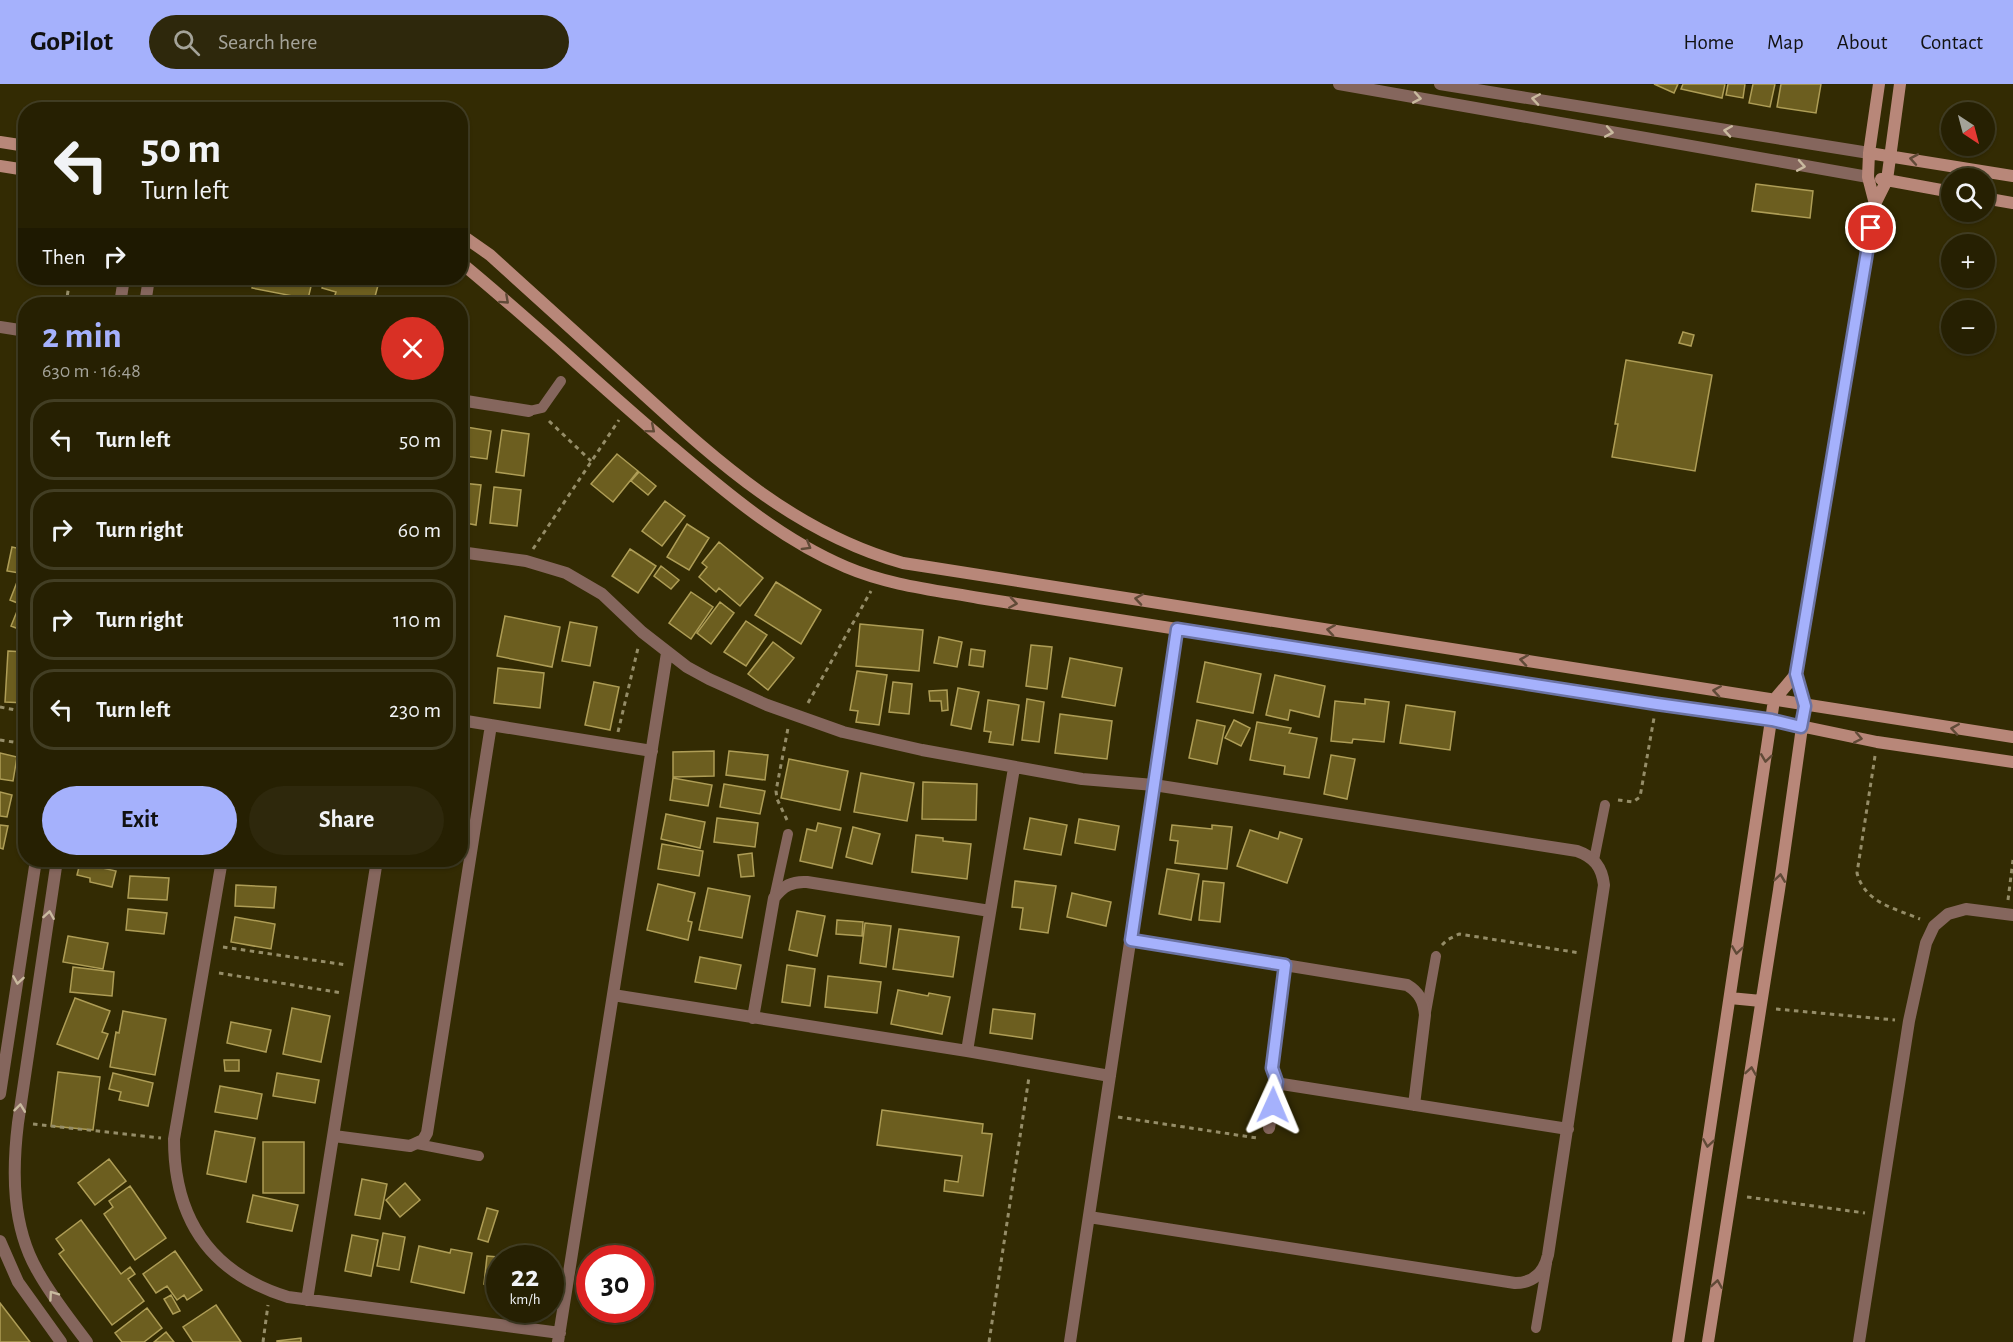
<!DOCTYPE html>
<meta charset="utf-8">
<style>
:root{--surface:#262002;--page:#2e280c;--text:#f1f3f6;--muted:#a4a399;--line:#423e24;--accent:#a5b1fc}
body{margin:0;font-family:"Alegreya Sans",sans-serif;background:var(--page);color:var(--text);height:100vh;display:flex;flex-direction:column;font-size:22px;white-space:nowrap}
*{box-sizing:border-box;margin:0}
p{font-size:20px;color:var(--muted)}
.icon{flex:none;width:33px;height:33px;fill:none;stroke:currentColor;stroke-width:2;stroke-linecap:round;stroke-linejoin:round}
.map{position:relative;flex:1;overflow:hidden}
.sheet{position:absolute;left:18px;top:213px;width:450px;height:570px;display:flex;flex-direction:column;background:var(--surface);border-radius:24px;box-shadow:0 2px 4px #0004,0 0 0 2px var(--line)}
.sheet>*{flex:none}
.banner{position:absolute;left:18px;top:18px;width:450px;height:183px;border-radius:24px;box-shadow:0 2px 4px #0004,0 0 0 2px var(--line);background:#262002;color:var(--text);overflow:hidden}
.needle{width:39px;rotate:144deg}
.tools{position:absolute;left:1941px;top:18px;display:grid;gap:12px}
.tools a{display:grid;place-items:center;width:54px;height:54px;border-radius:50%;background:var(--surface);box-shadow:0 2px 4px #0004,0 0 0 2px var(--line);font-size:30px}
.speed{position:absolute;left:486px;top:1161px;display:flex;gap:12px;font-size:30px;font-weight:700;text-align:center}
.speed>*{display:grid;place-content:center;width:78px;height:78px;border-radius:50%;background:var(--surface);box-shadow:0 2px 4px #0004,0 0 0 2px var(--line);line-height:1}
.speed small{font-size:15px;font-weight:400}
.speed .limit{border:9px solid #d22;background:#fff;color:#111}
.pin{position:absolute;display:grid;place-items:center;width:51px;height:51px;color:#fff;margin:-26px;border:3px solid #fff;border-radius:50%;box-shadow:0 2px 6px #0007}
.me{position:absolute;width:66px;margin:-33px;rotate:1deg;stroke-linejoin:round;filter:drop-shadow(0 0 4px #0008)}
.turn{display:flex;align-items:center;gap:21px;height:126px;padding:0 24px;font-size:27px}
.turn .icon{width:78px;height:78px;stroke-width:2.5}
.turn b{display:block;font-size:42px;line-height:51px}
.then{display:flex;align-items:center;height:57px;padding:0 24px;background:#0003;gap:12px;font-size:22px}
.round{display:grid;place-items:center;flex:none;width:63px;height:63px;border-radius:32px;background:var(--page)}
.head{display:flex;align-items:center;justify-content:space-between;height:102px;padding:0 24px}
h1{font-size:36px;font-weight:600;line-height:45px;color:var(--accent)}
.button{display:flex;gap:12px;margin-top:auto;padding:12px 24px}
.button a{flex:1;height:69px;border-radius:36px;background:var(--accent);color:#111;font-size:24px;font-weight:600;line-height:69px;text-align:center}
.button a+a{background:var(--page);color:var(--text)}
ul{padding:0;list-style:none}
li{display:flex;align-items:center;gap:18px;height:81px;margin:0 12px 9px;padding:0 12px;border:3px solid var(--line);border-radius:24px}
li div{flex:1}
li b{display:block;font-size:22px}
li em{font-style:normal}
header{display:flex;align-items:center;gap:36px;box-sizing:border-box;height:84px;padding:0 30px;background:var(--accent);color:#111}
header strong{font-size:28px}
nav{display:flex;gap:33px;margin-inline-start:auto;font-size:21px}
.search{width:420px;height:54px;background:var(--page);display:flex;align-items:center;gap:15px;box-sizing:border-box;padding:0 21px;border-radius:33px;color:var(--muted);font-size:22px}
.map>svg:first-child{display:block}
</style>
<header>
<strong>GoPilot</strong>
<div class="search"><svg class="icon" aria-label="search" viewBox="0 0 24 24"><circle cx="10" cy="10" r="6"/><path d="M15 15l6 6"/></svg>Search here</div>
<nav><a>Home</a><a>Map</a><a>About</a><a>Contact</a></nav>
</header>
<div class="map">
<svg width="2013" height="1258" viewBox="0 0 2013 1258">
<rect width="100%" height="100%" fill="#332b03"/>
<path fill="#6c5e1f" stroke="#ae9d56" stroke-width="1.5" d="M 1654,0 L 1678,0 L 1674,9 Z
M 1683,0 L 1725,0 L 1722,14 L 1681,5 Z
M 1728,0 L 1745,0 L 1743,14 L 1726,11 Z
M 1753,0 L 1775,0 L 1770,23 L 1749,19 Z
M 1781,0 L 1821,0 L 1816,29 L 1777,23 Z
M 1756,100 L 1813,107 L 1810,134 L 1752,127 Z
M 254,194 L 313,194 L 308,215 L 252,204 Z
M 325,194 L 380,194 L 373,220 L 360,220 L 334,214 L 336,208 L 322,204 Z
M 1683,248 L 1694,251 L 1691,262 L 1679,259 Z
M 1626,276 L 1712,291 L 1695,387 L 1612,373 L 1618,340 L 1615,340 Z
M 460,342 L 491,347 L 487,375 L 465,372 L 464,382 L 460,381 Z
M 502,346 L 529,350 L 524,392 L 496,388 Z
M 617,370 L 638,387 L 613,418 L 591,400 Z
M 639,388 L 656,402 L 648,411 L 631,397 Z
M 462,399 L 481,401 L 476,441 L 460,438 Z
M 494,403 L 521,406 L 517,442 L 490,439 Z
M 665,417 L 685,432 L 662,462 L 642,447 Z
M 687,440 L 709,454 L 689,486 L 667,473 Z
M 719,458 L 763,494 L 740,522 L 719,504 L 716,508 L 699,493 L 707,483 L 702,479 Z
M 12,463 L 26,466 L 26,490 L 7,487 Z
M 630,465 L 656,482 L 638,509 L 612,492 Z
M 661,482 L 679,496 L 671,505 L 654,492 Z
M 19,493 L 26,495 L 26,548 L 11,542 L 20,520 L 10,516 Z
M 776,498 L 821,526 L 801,560 L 755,531 Z
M 691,508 L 713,523 L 691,555 L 669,539 Z
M 720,518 L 734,529 L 711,560 L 697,549 Z
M 505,532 L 560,543 L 552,583 L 497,572 Z
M 746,537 L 767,551 L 746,582 L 724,568 Z
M 570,538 L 597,543 L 590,582 L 562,577 Z
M 860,540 L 923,546 L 919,587 L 856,582 Z
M 939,553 L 962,558 L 957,583 L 934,579 Z
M 773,558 L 794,574 L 768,606 L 748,590 Z
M 1031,561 L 1052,563 L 1047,605 L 1026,602 Z
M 971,565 L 985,567 L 983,583 L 969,581 Z
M 8,567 L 26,568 L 26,619 L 5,618 Z
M 1070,574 L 1122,584 L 1115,622 L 1062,613 Z
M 1205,578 L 1261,590 L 1253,629 L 1197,618 Z
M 498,584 L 544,589 L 540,624 L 494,619 Z
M 857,587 L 887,591 L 879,641 L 856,638 L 858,627 L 850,626 Z
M 1275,591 L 1325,602 L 1319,633 L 1290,626 L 1288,636 L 1266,631 Z
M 594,598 L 619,603 L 610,646 L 585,641 Z
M 893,598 L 912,600 L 909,630 L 889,628 Z
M 958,604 L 979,608 L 971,645 L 951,641 Z
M 947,606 L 948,626 L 942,627 L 941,617 L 930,617 L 929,607 Z
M 1027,615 L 1044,618 L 1039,658 L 1022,656 Z
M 1365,615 L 1389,618 L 1384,658 L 1353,655 L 1352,659 L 1331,657 L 1335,617 L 1365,620 Z
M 988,616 L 1019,621 L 1013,661 L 989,658 L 991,648 L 984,647 Z
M 1406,621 L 1455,628 L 1450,666 L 1400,659 Z
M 1060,630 L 1112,637 L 1107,675 L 1055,669 Z
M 1197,636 L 1225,642 L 1217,680 L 1189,674 Z
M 1234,636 L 1250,644 L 1241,662 L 1225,654 Z
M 1257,638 L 1291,644 L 1289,649 L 1317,654 L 1309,694 L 1284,690 L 1285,682 L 1250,676 Z
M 714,667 L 714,692 L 673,693 L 673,668 Z
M 729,667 L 768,671 L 765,696 L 726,691 Z
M 0,669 L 17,673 L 13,697 L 0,695 Z
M 1331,671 L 1355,675 L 1347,715 L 1324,710 Z
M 789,675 L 848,687 L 840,726 L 781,714 Z
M 861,689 L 914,699 L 907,737 L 854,728 Z
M 673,694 L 712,701 L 708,722 L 670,716 Z
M 923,698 L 977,700 L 976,736 L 922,735 Z
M 724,700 L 765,707 L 760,730 L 720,723 Z
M 0,708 L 12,711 L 7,733 L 0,732 Z
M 666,730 L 705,738 L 700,764 L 661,755 Z
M 717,734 L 758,739 L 755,763 L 714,758 Z
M 1030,734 L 1067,741 L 1061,771 L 1024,765 Z
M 1079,735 L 1119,742 L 1115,766 L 1075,759 Z
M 818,739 L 841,744 L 832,784 L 800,777 L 807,745 L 816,747 Z
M 0,741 L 8,742 L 3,765 L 0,764 Z
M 1172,741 L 1212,745 L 1212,741 L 1232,743 L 1227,785 L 1175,779 L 1178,757 L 1170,756 Z
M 853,743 L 880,750 L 872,780 L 846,773 Z
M 1250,746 L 1278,755 L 1280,748 L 1302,755 L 1287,799 L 1237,782 Z
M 916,751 L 943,754 L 943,757 L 971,760 L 967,795 L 912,788 Z
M 662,760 L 703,767 L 699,792 L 658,785 Z
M 752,769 L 754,792 L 741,793 L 738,771 Z
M 80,779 L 116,787 L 112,803 L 90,798 L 90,794 L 77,791 Z
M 1167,785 L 1199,790 L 1191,836 L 1159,830 Z
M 130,792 L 169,794 L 167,816 L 128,814 Z
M 1015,797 L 1056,802 L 1048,849 L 1020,845 L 1023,824 L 1012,823 Z
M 1203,797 L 1224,799 L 1220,838 L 1199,836 Z
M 658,800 L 695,809 L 688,837 L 692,838 L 688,856 L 647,846 Z
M 236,801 L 276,803 L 274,824 L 235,822 Z
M 708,804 L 750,812 L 742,854 L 699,846 Z
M 1072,809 L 1111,818 L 1106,842 L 1067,833 Z
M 128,825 L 167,829 L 164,850 L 126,846 Z
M 797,827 L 825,832 L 817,872 L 789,866 Z
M 235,833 L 275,840 L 271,865 L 231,858 Z
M 837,836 L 863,838 L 862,852 L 836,850 Z
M 865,839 L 891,842 L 886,883 L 860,879 Z
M 899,845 L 959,853 L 953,893 L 893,885 Z
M 68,852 L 108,859 L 103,885 L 63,878 Z
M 700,873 L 741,881 L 736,905 L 695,898 Z
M 787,881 L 815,885 L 810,922 L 782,918 Z
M 73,883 L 114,888 L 112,912 L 70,908 Z
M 828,892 L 881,898 L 877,929 L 825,923 Z
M 898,906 L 928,912 L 929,909 L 950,913 L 942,950 L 891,940 Z
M 75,914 L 110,927 L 102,948 L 108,950 L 98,975 L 57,960 Z
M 292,924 L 330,932 L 321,978 L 283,970 Z
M 993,925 L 1035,930 L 1032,955 L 990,949 Z
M 123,927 L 166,935 L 155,991 L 110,983 L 116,948 L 119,949 Z
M 231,938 L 271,946 L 266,968 L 227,959 Z
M 224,976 L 239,976 L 239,987 L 225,987 Z
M 58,988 L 100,993 L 93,1046 L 51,1042 Z
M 113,989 L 153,999 L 148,1022 L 119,1016 L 121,1008 L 109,1005 Z
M 277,989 L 319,996 L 315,1019 L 273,1012 Z
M 220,1002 L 262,1010 L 257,1035 L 215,1028 Z
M 882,1026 L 983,1040 L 982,1049 L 992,1050 L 983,1112 L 944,1107 L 945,1096 L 958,1098 L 962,1072 L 877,1061 Z
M 215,1047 L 255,1054 L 246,1098 L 207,1090 Z
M 263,1058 L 304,1058 L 304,1109 L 263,1109 Z
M 109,1075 L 126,1097 L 95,1121 L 78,1099 Z
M 362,1095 L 387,1100 L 380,1135 L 355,1131 Z
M 405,1099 L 420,1116 L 400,1133 L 386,1116 Z
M 130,1102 L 166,1154 L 135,1176 L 104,1130 L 113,1123 L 109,1117 Z
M 253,1111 L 298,1121 L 292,1147 L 247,1138 Z
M 487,1124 L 498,1127 L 488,1158 L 478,1155 Z
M 81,1136 L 121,1190 L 130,1183 L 135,1190 L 128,1195 L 144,1217 L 112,1241 L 59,1170 L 64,1166 L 56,1155 Z
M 383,1149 L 405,1153 L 399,1186 L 377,1182 Z
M 352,1151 L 378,1156 L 371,1192 L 345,1187 Z
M 419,1162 L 450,1169 L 451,1165 L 472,1169 L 464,1209 L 411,1198 Z
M 175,1167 L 202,1206 L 187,1216 L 184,1211 L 177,1216 L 167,1202 L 156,1209 L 143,1190 Z
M 487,1172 L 511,1174 L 500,1174 L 500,1202 L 484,1200 Z
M 171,1211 L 180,1227 L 173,1230 L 164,1215 Z
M 0,1219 L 30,1258 L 0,1258 Z
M 216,1221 L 241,1258 L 193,1258 L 183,1243 Z
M 147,1224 L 162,1244 L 144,1258 L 122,1258 L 115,1249 Z
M 166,1248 L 174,1258 L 154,1258 Z
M 301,1254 L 301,1258 L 277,1258 L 277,1257 Z"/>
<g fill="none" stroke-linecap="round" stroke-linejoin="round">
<path stroke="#958d68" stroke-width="3" stroke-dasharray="4.5 4.5" stroke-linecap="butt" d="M 66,220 L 70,194
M 549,337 L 591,377
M 533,465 L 619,336
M 808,619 L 871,507
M 0,623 L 26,628
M 618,648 L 638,564
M 0,656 L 26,660
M 1875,672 L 1857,789 C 1865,819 1894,824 1920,835
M 1618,716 L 1633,718 L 1640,713 L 1654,634
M 787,736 L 777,715 L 776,707 L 788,644
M 2008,816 L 2013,776
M 1442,861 L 1447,856 L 1459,850 L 1580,869
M 223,863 L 347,881
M 219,889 L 342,909
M 1776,925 L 1895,936
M 1118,1033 L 1257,1054
M 33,1040 L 161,1054
M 1747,1113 L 1865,1129
M 263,1258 L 268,1221
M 989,1258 L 1029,993"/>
<path stroke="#85665d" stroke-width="10" d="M 529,327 L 542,324 L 561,297
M 1594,776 L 1605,721
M 774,814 L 788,750
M 1426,928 L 1436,872
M 417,1060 L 479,1072
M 1536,1244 L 1547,1179"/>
<path stroke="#85665d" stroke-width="12" d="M 1339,0 L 1868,93
M 1440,0 L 1869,69
M 120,220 L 124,194
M 145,220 L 149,194
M 0,243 L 26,247
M 460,316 L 529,327
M 460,468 L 526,477 L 566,489 L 602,510 L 642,548 L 687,583 L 709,595 L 767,621 L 843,648 L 922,666 L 1082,695 L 1154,701 L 1577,767 C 1594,773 1602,783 1604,801 L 1548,1171 C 1544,1189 1533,1199 1515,1199 L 1089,1133
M 460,636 L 652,667
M 57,776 L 18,1039 C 12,1088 12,1142 37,1186 C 51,1212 70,1235 87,1258
M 222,776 L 174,1055 C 174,1135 210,1189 288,1213 L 560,1249
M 1131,856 L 1407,901 C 1419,908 1424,917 1425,931 L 1414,1021
M 1285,881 L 1272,984 L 1277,998 L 1282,1000 L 1568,1045
M 613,911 L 967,967 L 1110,992
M 753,934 L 774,814 C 783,802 792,797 807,798 L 990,827
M 967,967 L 1014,684
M 0,1010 L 36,776
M 1269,1044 L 1277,998
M 334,1052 L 410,1062 L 423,1056 L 427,1049 L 491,641
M 0,1157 L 18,1198 L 61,1258
M 307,1216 L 377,776
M 558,1258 L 667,569
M 1070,1258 L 1177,545
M 1859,1258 L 1909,937 L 1926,859 L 1934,842 L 1948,830 L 1966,825 L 2013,831"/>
<path stroke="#b88779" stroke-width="12" d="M 0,58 L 26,62
M 1869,69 L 2013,92
M 0,82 L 26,86
M 1881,95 L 1952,108
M 1984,114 L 2013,119
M 1875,120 L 1868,93 L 1869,69 L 1879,0
M 460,150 L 490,171 C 539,216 589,261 639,306 C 719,379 796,449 903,479 L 2013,653
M 460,178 C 532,237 599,301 670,361 C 724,407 780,455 846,483 C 888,501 934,506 979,514 L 1657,620 L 1772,636 L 1877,658 L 2013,678
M 1730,914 L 1761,917
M 1678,1258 L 1774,616 L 1796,590
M 1708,1258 L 1779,806 L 1805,622 L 1796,590 L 1875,120 L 1887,96 L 1900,0"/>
</g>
<defs><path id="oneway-chevron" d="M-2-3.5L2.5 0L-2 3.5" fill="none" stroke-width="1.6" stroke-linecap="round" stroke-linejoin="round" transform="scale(1.5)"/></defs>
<g stroke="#c9ba9f">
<use href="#oneway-chevron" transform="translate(1417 14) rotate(10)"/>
<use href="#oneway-chevron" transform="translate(1536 15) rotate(-171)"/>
<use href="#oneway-chevron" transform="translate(1728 47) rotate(-171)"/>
<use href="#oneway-chevron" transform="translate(1609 48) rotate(10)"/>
<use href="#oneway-chevron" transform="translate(1801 82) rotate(10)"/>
<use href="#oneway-chevron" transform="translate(49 831) rotate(-81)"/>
<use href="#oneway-chevron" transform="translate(18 896) rotate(99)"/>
<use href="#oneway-chevron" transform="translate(20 1024) rotate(-83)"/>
<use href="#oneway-chevron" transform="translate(53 1211) rotate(-125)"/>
</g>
<g stroke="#604a37">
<use href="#oneway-chevron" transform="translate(1914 75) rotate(-170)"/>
<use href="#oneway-chevron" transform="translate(505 216) rotate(42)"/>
<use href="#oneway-chevron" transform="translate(651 345) rotate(40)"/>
<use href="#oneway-chevron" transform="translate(807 462) rotate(31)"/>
<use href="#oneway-chevron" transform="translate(1139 515) rotate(-171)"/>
<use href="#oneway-chevron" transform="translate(1013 519) rotate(9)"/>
<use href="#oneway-chevron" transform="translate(1331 546) rotate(-171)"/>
<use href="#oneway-chevron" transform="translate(1524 576) rotate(-171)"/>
<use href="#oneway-chevron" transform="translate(1717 607) rotate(-171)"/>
<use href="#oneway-chevron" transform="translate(1955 645) rotate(-171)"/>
<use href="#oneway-chevron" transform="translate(1858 654) rotate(11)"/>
<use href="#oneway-chevron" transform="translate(1766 674) rotate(98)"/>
<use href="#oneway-chevron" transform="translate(1780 794) rotate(-82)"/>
<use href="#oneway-chevron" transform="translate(1737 866) rotate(98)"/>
<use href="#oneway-chevron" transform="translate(1751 987) rotate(-81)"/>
<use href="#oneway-chevron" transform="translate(1708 1059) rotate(99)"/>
<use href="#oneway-chevron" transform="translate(1717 1200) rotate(-81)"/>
</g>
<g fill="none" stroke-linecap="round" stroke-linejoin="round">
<g stroke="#6b73a4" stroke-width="15">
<path id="route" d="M 1273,1021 L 1277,998 L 1272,984 L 1285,881 L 1131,856 L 1177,545 L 1657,620 L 1772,636 L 1801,643 L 1805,622 L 1796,590 L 1871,144"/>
</g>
<use href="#route" stroke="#a5b1fc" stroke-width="10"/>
</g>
</svg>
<div class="tools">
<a><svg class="needle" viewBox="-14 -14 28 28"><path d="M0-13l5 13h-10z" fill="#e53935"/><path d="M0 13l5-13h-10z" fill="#a4a399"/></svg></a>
<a><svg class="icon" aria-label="search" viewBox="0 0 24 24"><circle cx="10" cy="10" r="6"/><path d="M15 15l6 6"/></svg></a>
<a>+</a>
<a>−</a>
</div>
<div class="speed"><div>22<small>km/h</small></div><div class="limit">30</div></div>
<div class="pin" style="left:1871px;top:144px;background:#d93025"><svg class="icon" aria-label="arrive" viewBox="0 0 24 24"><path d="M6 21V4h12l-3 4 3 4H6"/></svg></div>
<svg class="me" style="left:1273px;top:1021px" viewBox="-20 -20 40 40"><path d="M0-17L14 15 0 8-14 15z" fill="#a5b1fc" stroke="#fff" stroke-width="4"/></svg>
<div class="banner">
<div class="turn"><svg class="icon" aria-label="left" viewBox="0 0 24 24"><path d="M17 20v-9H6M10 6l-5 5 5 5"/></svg><div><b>50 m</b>Turn left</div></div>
<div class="then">Then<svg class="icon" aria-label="right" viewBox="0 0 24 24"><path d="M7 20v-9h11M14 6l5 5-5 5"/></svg></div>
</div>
<section class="sheet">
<div class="head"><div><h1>2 min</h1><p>630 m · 16:48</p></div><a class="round" style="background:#d93025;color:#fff"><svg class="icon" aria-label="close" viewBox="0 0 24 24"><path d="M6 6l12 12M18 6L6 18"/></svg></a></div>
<ul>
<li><svg class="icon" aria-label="left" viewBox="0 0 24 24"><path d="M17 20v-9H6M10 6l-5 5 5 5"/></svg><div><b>Turn left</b></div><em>50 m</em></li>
<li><svg class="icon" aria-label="right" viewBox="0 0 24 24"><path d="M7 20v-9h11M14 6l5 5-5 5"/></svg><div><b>Turn right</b></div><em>60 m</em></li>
<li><svg class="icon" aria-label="right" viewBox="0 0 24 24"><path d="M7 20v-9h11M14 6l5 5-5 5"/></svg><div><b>Turn right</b></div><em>110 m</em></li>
<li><svg class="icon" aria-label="left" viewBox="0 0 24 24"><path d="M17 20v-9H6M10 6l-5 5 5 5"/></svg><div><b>Turn left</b></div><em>230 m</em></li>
</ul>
<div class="button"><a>Exit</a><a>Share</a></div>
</section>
</div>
